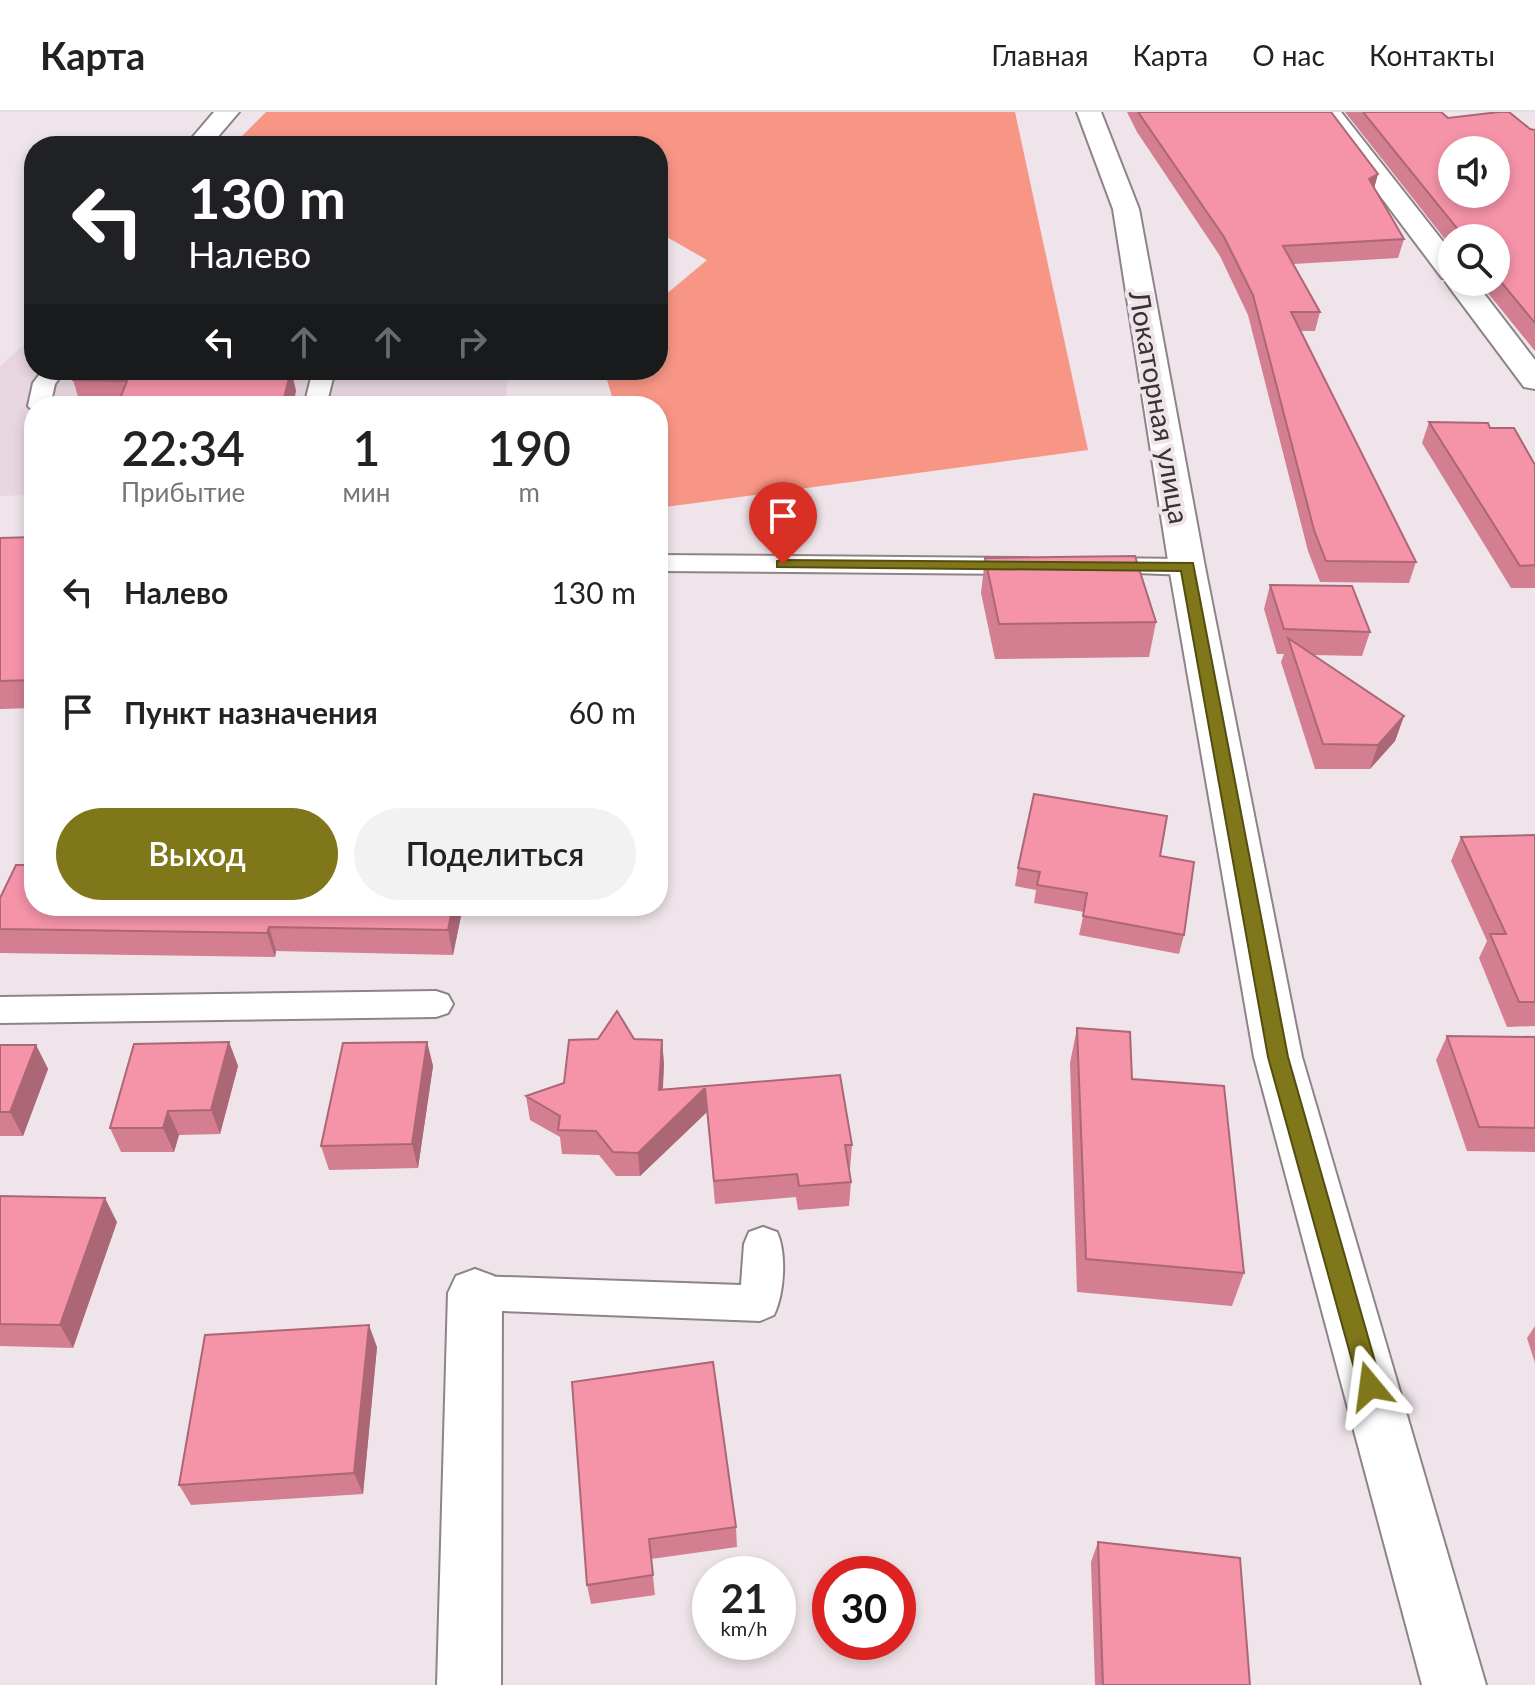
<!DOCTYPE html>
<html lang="ru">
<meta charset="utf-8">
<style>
:root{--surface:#fff;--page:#f2f2f2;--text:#222;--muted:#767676;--line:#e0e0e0;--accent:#80761a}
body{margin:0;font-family:Lato,sans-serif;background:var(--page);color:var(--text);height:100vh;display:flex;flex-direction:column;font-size:30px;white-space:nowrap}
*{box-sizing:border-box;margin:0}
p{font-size:26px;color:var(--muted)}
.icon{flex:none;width:44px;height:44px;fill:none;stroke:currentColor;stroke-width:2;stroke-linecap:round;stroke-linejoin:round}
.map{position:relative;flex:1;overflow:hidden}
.panel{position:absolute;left:24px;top:284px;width:644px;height:520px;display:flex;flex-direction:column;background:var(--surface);border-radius:32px;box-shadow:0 4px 12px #0003}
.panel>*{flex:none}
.hud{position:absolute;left:24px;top:24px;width:644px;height:244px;border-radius:32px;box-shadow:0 4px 12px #0003;background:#202124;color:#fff;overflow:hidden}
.buttons{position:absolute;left:1438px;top:24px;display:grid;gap:16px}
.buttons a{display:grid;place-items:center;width:72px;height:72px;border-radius:50%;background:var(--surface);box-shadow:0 4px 12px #0003;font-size:40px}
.speed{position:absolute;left:692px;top:1444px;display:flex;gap:16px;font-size:40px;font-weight:700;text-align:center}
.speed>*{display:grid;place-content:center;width:104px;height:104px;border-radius:50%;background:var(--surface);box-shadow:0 4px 12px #0003;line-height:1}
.speed small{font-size:20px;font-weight:400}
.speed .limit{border:12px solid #d22;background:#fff;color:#111}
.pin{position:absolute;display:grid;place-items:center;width:68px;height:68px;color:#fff;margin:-82px -34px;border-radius:50% 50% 50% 0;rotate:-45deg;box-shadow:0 0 8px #0007}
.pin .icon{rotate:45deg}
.me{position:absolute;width:88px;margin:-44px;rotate:344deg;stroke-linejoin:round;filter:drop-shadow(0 0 6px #0008)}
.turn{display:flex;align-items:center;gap:28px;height:168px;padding:0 32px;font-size:36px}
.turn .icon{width:104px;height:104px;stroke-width:2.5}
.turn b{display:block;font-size:56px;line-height:68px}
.lanes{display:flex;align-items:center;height:76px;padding:0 32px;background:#0003;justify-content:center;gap:40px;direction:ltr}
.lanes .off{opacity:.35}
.eta{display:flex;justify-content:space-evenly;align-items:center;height:136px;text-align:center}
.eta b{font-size:48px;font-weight:600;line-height:56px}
.primary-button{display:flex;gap:16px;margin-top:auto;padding:16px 32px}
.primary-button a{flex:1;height:92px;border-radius:48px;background:var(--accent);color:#fff;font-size:32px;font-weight:600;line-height:92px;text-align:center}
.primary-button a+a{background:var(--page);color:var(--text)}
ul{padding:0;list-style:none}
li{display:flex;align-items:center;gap:24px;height:120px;padding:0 32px}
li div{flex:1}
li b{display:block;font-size:30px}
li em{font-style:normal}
header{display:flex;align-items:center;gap:48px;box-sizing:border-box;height:112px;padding:0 40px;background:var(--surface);border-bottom:2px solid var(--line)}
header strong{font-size:38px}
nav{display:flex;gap:44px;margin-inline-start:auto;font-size:28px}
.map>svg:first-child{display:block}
</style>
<header>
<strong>Карта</strong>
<nav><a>Главная</a><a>Карта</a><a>О нас</a><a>Контакты</a></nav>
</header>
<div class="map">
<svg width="1535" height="1573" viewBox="0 0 1535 1573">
<rect width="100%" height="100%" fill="#eee4ea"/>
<path fill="#e7d6e0" d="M 34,224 L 34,258 L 508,258 L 506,294 L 34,294 L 34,383 L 0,384 L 0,254 Z"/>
<path fill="#f89686" d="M 266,0 L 1015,0 L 1088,338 L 658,396 L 658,294 L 615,294 L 604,258 L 658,258 L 658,189 L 707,148 L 658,120 L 658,34 L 232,34 Z"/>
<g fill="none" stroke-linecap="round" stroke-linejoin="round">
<g stroke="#8d8389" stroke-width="4">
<path id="service" d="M 43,258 L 65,258 L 55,272 L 50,294 L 34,294 L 34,300 L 28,294 L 33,271 Z
M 313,258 L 335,258 L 326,294 L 304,294 Z
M 658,443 L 1028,446 L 1037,449 L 1041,454 L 1037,459 L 1028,462 L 658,459 Z
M 1095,446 L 1187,447 L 1196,450 L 1200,455 L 1196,460 L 1187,463 L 1086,459 L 1082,454 L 1086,449 Z
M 436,879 L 448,883 L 453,892 L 448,901 L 436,905 L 0,911 L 0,885 Z
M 763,1115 L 777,1120 C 787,1142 784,1182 774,1203 L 760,1209 L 475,1198 L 461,1193 L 455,1181 L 461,1169 L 475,1164 L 741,1173 L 744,1132 L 749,1120 Z"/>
</g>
<g stroke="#8d8389" stroke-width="4">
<path id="minor" d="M 214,0 L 239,0 L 210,34 L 185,34 Z
M 1077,0 L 1101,0 L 1139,97 L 1205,455 L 1302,945 L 1486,1573 L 1422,1573 L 1254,945 L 1169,455 L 1113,97 Z
M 1317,0 L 1341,0 L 1452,141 L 1452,170 L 1475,170 L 1535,248 L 1535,277 L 1524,275 L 1450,176 L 1446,170 L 1448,167 L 1442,166 Z
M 475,1157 L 494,1164 L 502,1181 L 501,1573 L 437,1573 L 448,1181 L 456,1164 Z"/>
</g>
<use href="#service" fill="#fff" fill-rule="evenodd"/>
<use href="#minor" fill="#fff" fill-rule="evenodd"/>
</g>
<path fill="#d37e91" d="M 1127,0 L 1331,0 L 1378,62 L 1374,76 L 1404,127 L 1398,146 L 1293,152 L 1320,200 L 1315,219 L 1301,219 L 1416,450 L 1409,471 L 1320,470 L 1308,439 L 1248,203 L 1220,144 L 1137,20 Z
M 1345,0 L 1441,0 L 1448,6 L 1535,18 L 1535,239 L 1479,170 L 1496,170 L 1496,126 L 1452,126 L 1452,136 Z
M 71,258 L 291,258 L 296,279 L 118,292 L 80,291 L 73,268 L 74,266 Z
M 1429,310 L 1490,316 L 1535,353 L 1535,476 L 1511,476 L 1422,331 Z
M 34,425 L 34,596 L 0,597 L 0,426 Z
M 985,446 L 1156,510 L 1149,545 L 995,547 L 981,481 Z
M 1270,473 L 1370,520 L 1362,544 L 1313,543 L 1404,604 L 1395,629 L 1370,657 L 1315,657 L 1281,550 L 1284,542 L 1277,542 L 1264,497 Z
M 1535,723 L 1535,914 L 1507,915 L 1479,846 L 1487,829 L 1451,749 L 1461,725 Z
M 1160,744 L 1184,823 L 1179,842 L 1079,823 L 1084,800 L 1034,791 L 1036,778 L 1015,774 L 1018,756 Z
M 0,786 L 463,794 L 453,843 L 276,839 L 275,845 L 0,841 Z
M 1077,916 L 1132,967 L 1244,1161 L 1232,1194 L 1077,1180 L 1070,951 Z
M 1447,924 L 1535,925 L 1535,1040 L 1467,1039 L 1436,948 Z
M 634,927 L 662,928 L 664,953 L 663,977 L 840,963 L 852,1033 L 850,1057 L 849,1057 L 851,1070 L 849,1094 L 798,1098 L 796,1085 L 715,1092 L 707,1000 L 640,1064 L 616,1064 L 599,1043 L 562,1042 L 560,1025 L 530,1008 L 526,984 L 564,971 Z
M 229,930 L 238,954 L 220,1022 L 179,1023 L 174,1040 L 121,1040 L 110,1016 Z
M 427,930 L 433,954 L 418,1056 L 329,1058 L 321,1034 Z
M 0,933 L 36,933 L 48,957 L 23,1024 L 0,1024 Z
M 0,1084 L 117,1110 L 73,1236 L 0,1234 Z
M 1535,1214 L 1535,1251 L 1527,1226 Z
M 377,1235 L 363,1382 L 191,1393 L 179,1373 Z
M 572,1270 L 736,1415 L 737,1435 L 651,1447 L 655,1483 L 591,1492 L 587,1473 Z
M 1098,1430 L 1250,1573 L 1095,1573 L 1091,1450 Z"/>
<path fill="#ac6776" d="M 1378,62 L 1373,80 L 1369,67 Z
M 291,258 L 296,279 L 293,294 L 282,294 Z
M 1404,604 L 1395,629 L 1370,657 L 1378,633 Z
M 453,794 L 463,794 L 453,843 L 448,818 Z
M 269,815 L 276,839 L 275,845 L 267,821 Z
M 662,928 L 664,953 L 661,1002 L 659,978 Z
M 229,930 L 238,954 L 220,1022 L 211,998 Z
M 427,930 L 433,954 L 418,1056 L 412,1032 Z
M 36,933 L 48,957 L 23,1024 L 10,1000 Z
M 705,976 L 707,1000 L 640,1064 L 638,1041 Z
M 168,999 L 179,1023 L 174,1040 L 163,1016 Z
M 105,1086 L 117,1110 L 73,1236 L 60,1213 Z
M 369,1213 L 377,1235 L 363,1382 L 354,1361 Z"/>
<path fill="#f593a9" stroke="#ac6776" stroke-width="2" fill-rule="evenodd" d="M 1138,0 L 1331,0 L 1378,62 L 1369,67 L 1404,127 L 1283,134 L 1320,200 L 1291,200 L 1416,450 L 1326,449 L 1314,418 L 1253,183 L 1224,125 Z
M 1363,0 L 1441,0 L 1448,6 L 1499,0 L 1509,0 L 1530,17 L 1535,18 L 1535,211 L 1496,164 L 1496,126 L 1461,126 L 1460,120 ZM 1452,38 L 1496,38 L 1496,82 L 1452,82 Z
M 77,258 L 291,258 L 282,294 L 117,294 L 127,269 L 73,268 Z
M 1429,310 L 1488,311 L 1490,316 L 1514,316 L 1535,353 L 1535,453 L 1520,454 Z
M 34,425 L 34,516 L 32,521 L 34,521 L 34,568 L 0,569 L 0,426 Z
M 1135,444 L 1156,510 L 999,512 L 985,446 Z
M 1270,473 L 1352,474 L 1370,520 L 1284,517 Z
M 1288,526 L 1404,604 L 1378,633 L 1323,632 Z
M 1034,682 L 1167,704 L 1160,744 L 1194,750 L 1184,823 L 1083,804 L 1087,781 L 1037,773 L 1040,760 L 1018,756 Z
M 1535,723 L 1535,890 L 1519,890 L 1490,822 L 1506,822 L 1461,725 Z
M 16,753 L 34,753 L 34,794 L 453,794 L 448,818 L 269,815 L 267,821 L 0,817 L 0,786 Z
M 617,899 L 634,927 L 662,928 L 659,978 L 840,963 L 852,1033 L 845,1033 L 851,1070 L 799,1074 L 797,1062 L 714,1069 L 705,976 L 638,1041 L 613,1040 L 596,1019 L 558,1018 L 560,1004 L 526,984 L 564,971 L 569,928 L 598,927 Z
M 1077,916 L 1130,920 L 1132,967 L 1224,974 L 1244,1161 L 1086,1147 Z
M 1447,924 L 1535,925 L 1535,1016 L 1479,1015 Z
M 229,930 L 211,998 L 168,999 L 163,1016 L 110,1016 L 134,932 Z
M 427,930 L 412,1032 L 321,1034 L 343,931 Z
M 0,933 L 36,933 L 10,1000 L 0,1000 Z
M 0,1084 L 105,1086 L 60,1213 L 0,1212 Z
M 369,1213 L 354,1361 L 179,1373 L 205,1223 Z
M 713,1250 L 736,1415 L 649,1427 L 653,1463 L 587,1473 L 572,1270 Z
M 1098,1430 L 1240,1446 L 1250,1573 L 1103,1573 Z"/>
<path fill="#80761a" stroke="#534d11" stroke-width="2" d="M 783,448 L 1193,451 L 1288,945 L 1382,1274 L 1378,1282 L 1370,1285 L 1362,1282 L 1359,1274 L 1268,945 L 1181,459 L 777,455 L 777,449 Z"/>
<g text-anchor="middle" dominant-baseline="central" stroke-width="8" stroke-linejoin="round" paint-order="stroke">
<g font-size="28" fill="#373335" stroke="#eee4ea">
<text transform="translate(1160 295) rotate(80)">Локаторная улица</text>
</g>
</g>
</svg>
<div class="buttons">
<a><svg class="icon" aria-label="sound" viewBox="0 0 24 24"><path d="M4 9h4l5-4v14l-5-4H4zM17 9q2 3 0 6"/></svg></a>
<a><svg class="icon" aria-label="search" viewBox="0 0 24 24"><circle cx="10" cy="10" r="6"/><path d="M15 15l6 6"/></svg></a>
</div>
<div class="speed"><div>21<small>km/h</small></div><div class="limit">30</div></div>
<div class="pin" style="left:783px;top:452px;background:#d93025"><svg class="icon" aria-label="arrive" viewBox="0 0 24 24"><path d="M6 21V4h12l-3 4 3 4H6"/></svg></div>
<svg class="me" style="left:1370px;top:1274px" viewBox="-20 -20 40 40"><path d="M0-17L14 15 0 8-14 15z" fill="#80761a" stroke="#fff" stroke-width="4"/></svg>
<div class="hud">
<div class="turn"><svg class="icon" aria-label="left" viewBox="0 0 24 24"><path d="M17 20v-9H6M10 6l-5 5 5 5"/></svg><div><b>130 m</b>Налево</div></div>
<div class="lanes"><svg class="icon" aria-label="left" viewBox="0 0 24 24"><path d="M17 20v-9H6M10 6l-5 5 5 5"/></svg><svg class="icon off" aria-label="ahead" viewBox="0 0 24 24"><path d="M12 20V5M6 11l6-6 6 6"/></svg><svg class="icon off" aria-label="ahead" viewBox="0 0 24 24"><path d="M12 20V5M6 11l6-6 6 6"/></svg><svg class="icon off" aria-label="right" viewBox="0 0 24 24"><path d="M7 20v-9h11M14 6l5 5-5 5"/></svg></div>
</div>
<section class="panel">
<div class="eta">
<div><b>22:34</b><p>Прибытие</p></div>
<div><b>1</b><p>мин</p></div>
<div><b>190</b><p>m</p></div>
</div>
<ul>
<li><svg class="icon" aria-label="left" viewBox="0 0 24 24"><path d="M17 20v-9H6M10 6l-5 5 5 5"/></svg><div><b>Налево</b></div><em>130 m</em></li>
<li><svg class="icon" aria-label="arrive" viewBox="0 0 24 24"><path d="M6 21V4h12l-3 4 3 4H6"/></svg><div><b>Пункт назначения</b></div><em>60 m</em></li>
</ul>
<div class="primary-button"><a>Выход</a><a>Поделиться</a></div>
</section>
</div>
